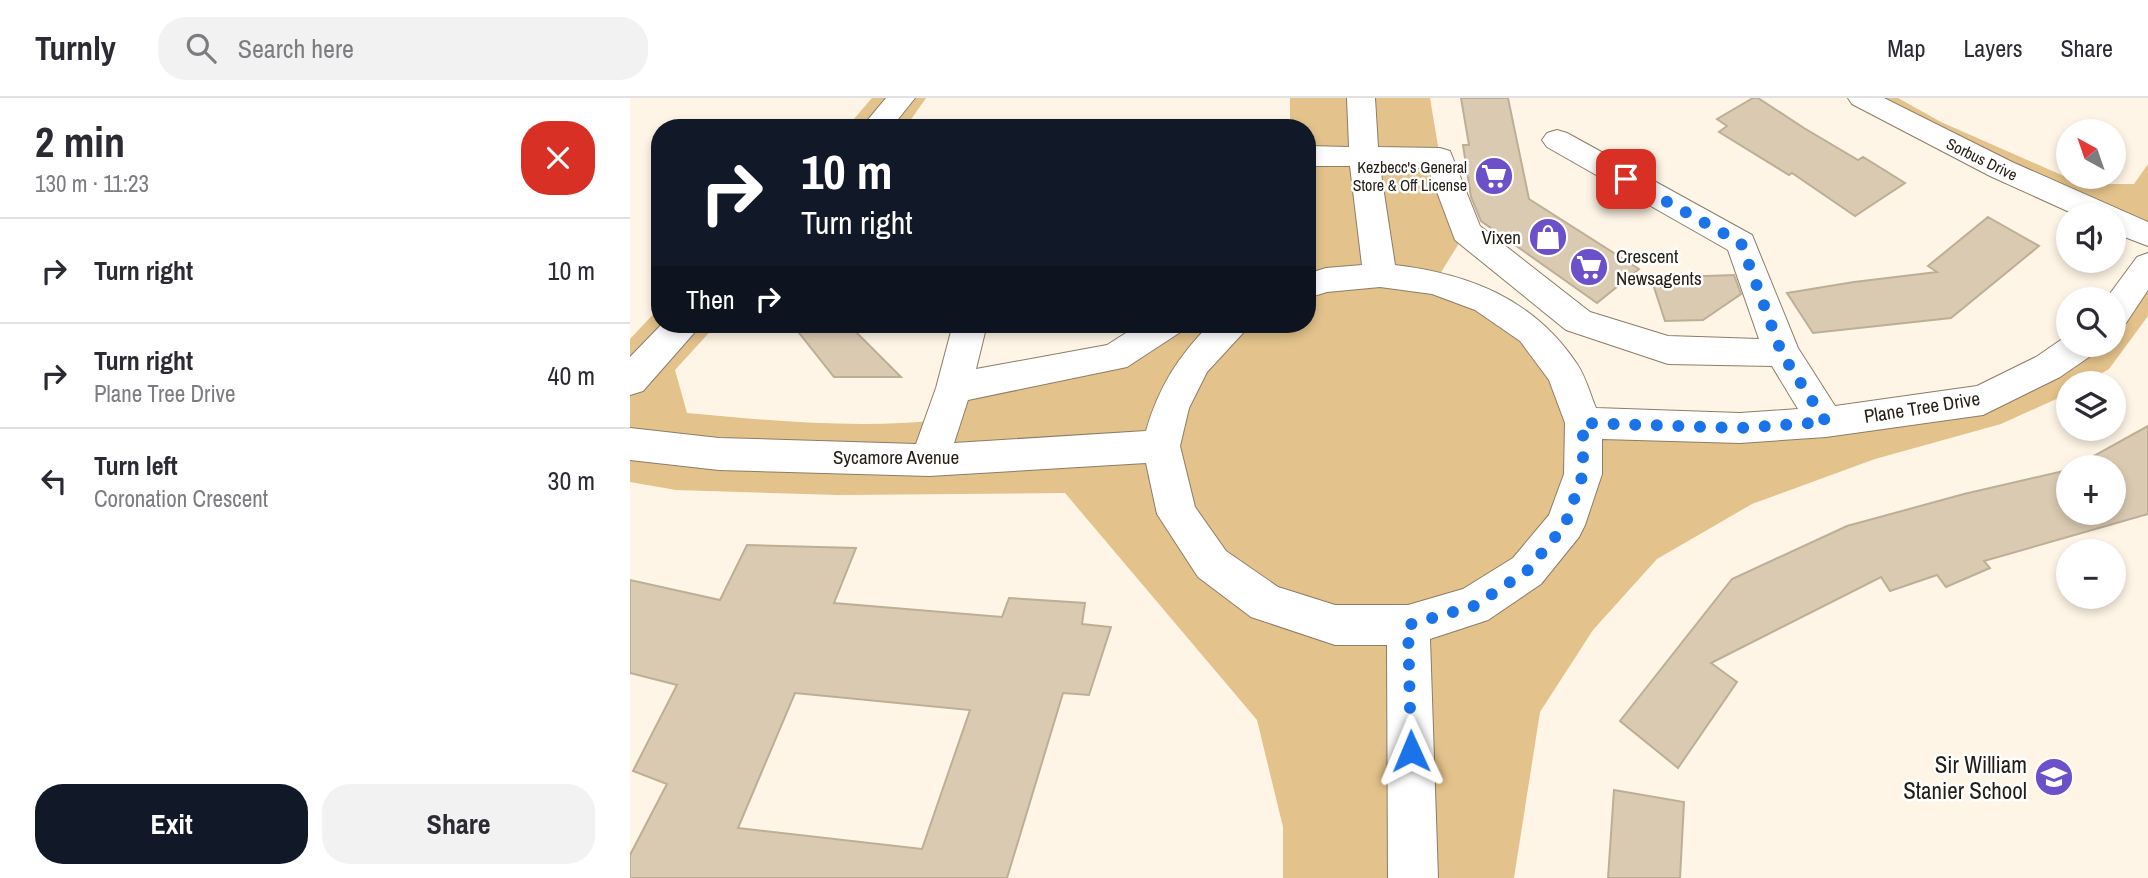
<!DOCTYPE html>
<meta charset="utf-8">
<style>
:root{--surface:#fff;--page:#f2f2f3;--text:#2b2b33;--muted:#7c7c81;--line:#e1e1e2;--accent:#111827}
body{margin:0;font-family:"Archivo Narrow",sans-serif;background:var(--page);color:var(--text);height:100vh;display:flex;flex-direction:column;font-size:26px;white-space:nowrap}
*{box-sizing:border-box;margin:0}
p{font-size:23px;color:var(--muted)}
.icon{flex:none;width:38px;height:38px;fill:none;stroke:currentColor;stroke-width:2;stroke-linecap:round;stroke-linejoin:round}
.map{position:relative;flex:1;overflow:hidden}
.drawer{display:flex;flex-direction:column;background:var(--surface);width:630px}
.drawer>*{flex:none}
.hud{position:absolute;left:21px;top:21px;width:665px;height:214px;border-radius:28px;box-shadow:0 4px 10px #0003;background:#111827;color:#fff;overflow:hidden}
.needle{width:46px;rotate:320deg}
.controls{position:absolute;left:1426px;top:21px;display:grid;gap:14px}
.controls a{display:grid;place-items:center;width:70px;height:70px;border-radius:50%;background:var(--surface);box-shadow:0 4px 10px #0003;font-size:35px}
.pin{position:absolute;display:grid;place-items:center;width:60px;height:60px;color:#fff;margin:-30px;border-radius:14px;box-shadow:0 4px 10px #0006}
.me{position:absolute;width:77px;margin:-38px;rotate:359deg;stroke-linejoin:round;filter:drop-shadow(0 0 5px #0008)}
.turn{display:flex;align-items:center;gap:24px;height:147px;padding:0 35px;font-size:32px}
.turn .icon{width:91px;height:91px;stroke-width:2.5}
.turn b{display:block;font-size:49px;line-height:60px}
.then{display:flex;align-items:center;height:66px;padding:0 35px;background:#0003;gap:14px;font-size:26px}
.round{display:grid;place-items:center;flex:none;width:74px;height:74px;border-radius:28px;background:var(--page)}
.overview{display:flex;align-items:center;justify-content:space-between;height:119px;padding:0 35px}
h1{font-size:42px;font-weight:700;line-height:52px}
.cta{display:flex;gap:14px;margin-top:auto;padding:14px 35px}
.cta a{flex:1;height:80px;border-radius:28px;background:var(--accent);color:#fff;font-size:28px;font-weight:700;line-height:80px;text-align:center}
.cta a+a{background:var(--page);color:var(--text)}
ul{padding:0;list-style:none}
li{display:flex;align-items:center;gap:21px;height:105px;padding:0 35px;border-top:2px solid var(--line)}
li div{flex:1}
li b{display:block;font-size:26px}
li em{font-style:normal}
header{display:flex;align-items:center;gap:42px;box-sizing:border-box;height:98px;padding:0 35px;background:var(--surface);border-bottom:2px solid var(--line)}
header strong{font-size:33px}
nav{display:flex;gap:38px;margin-inline-start:auto;font-size:24px}
.search{width:490px;height:63px;background:var(--page);display:flex;align-items:center;gap:18px;box-sizing:border-box;padding:0 24px;border-radius:28px;color:var(--muted);font-size:26px}
main{display:flex;flex:1;min-height:0}
.map>svg:first-child{display:block}
</style>
<header>
<strong>Turnly</strong>
<div class="search"><svg class="icon" aria-label="search" viewBox="0 0 24 24"><circle cx="10" cy="10" r="6"/><path d="M15 15l6 6"/></svg>Search here</div>
<nav><a>Map</a><a>Layers</a><a>Share</a></nav>
</header>
<main>
<section class="drawer">
<div class="overview"><div><h1>2 min</h1><p>130 m · 11:23</p></div><a class="round" style="background:#d93025;color:#fff"><svg class="icon" aria-label="close" viewBox="0 0 24 24"><path d="M6 6l12 12M18 6L6 18"/></svg></a></div>
<ul>
<li><svg class="icon" aria-label="right" viewBox="0 0 24 24"><path d="M7 20v-9h11M14 6l5 5-5 5"/></svg><div><b>Turn right</b></div><em>10 m</em></li>
<li><svg class="icon" aria-label="right" viewBox="0 0 24 24"><path d="M7 20v-9h11M14 6l5 5-5 5"/></svg><div><b>Turn right</b><p>Plane Tree Drive</p></div><em>40 m</em></li>
<li><svg class="icon" aria-label="left" viewBox="0 0 24 24"><path d="M17 20v-9H6M10 6l-5 5 5 5"/></svg><div><b>Turn left</b><p>Coronation Crescent</p></div><em>30 m</em></li>
</ul>
<div class="cta"><a>Exit</a><a>Share</a></div>
</section>
<div class="map">
<svg width="1518" height="780" viewBox="0 0 1518 780">
<rect width="100%" height="100%" fill="#fef5e6"/>
<path fill="#e3c28b" d="M 242,0 L 296,0 L 275,30 L 216,30 Z
M 660,0 L 800,0 L 810,60 L 836,134 L 805,184 L 902,234 L 953,325 L 1353,302 L 1418,269 L 1450,247 L 1484,247 L 1484,216 L 1518,167 L 1518,218 L 1479,271 L 1455,285 L 1438,285 L 1438,295 L 1433,298 L 1371,326 L 1245,361 L 1122,406 L 1027,461 L 963,532 L 910,614 L 884,780 L 653,780 L 653,729 L 627,622 L 435,395 L 209,397 L 46,392 L 0,384 L 0,241 L 30,209 L 30,226 L 87,226 L 45,272 L 57,315 C 144,323 226,331 313,322 L 324,290 L 485,259 L 537,226 L 677,226 L 677,30 L 660,30 Z
M 1232,0 L 1268,0 L 1311,24 L 1452,86 L 1504,86 L 1518,66 L 1518,137 L 1484,117 L 1473,117 L 1371,71 Z"/>
<path fill="#dacab2" stroke="#bdae96" stroke-width="2" fill-rule="evenodd" d="M 831,0 L 878,0 L 899,101 L 1009,171 L 967,205 L 851,123 L 841,99 L 833,47 L 839,47 Z
M 1123,0 L 1128,0 L 1174,30 L 1228,62 L 1233,59 L 1275,85 L 1225,118 L 1162,75 L 1159,77 L 1089,34 L 1097,28 L 1087,21 Z
M 1358,119 L 1409,148 L 1321,220 L 1183,235 L 1157,195 L 1224,184 L 1307,174 L 1298,168 Z
M 1104,177 L 1111,196 L 1073,222 L 1035,223 L 1021,180 Z
M 162,226 L 218,226 L 271,279 L 204,279 Z
M 1518,328 L 1518,416 L 1354,463 L 1360,470 L 1316,489 L 1307,477 L 1260,493 L 1251,479 L 1081,565 L 1107,584 L 1048,670 L 990,623 L 1102,481 L 1217,428 L 1334,396 L 1438,372 L 1438,415 L 1484,415 L 1484,369 L 1444,369 Z
M 117,447 L 226,450 L 204,505 L 372,519 L 379,500 L 455,505 L 452,526 L 481,529 L 459,597 L 433,595 L 377,780 L 0,780 L 0,757 L 37,686 L 3,673 L 47,587 L 0,575 L 0,482 L 90,502 ZM 165,595 L 340,612 L 292,751 L 108,730 Z
M 984,692 L 1054,704 L 1050,780 L 978,780 Z"/>
<g fill="none" stroke-linecap="round" stroke-linejoin="round">
<g stroke="#8c7d67" stroke-width="2">
<path id="minor" d="M 256,0 L 285,0 L 261,30 L 231,30 Z
M 717,0 L 745,0 L 748,49 L 810,50 L 820,53 L 850,128 L 960,214 L 1038,238 L 1129,241 L 1098,152 L 917,49 L 912,42 L 917,35 L 927,32 L 937,35 L 1122,137 L 1168,250 L 1205,308 L 1347,288 L 1406,259 L 1438,237 L 1438,247 L 1467,247 L 1462,257 L 1430,279 L 1353,317 L 1196,339 L 1110,345 L 972,341 L 972,376 L 955,427 L 949,439 L 911,486 L 858,522 L 800,541 L 808,780 L 758,780 L 757,547 L 705,547 L 621,519 L 568,479 L 527,416 L 516,365 L 299,378 L 89,372 L 0,362 L 0,330 L 89,340 L 286,346 L 306,290 L 323,226 L 357,226 L 346,271 L 477,247 L 510,226 L 554,226 L 549,235 L 497,269 L 338,302 L 324,345 L 516,333 C 529,288 548,259 580,226 L 618,226 L 613,235 L 577,274 L 559,310 L 550,348 L 565,409 L 596,453 L 648,489 L 705,507 L 778,507 L 833,491 L 883,460 L 919,417 L 934,376 L 935,325 L 919,282 L 890,243 L 845,212 L 802,196 L 750,189 L 697,194 L 677,200 L 677,176 L 696,170 L 732,167 L 720,68 L 677,68 L 677,48 L 719,49 ZM 750,69 L 798,70 L 825,142 L 936,232 L 1038,266 L 1142,268 L 1168,311 L 1110,315 L 966,310 C 960,296 956,279 947,266 C 904,201 839,176 765,167 Z
M 1218,0 L 1254,0 L 1382,64 L 1518,124 L 1518,148 L 1484,135 L 1484,117 L 1446,117 L 1360,78 L 1222,6 Z
M 1518,155 L 1518,192 L 1496,225 L 1484,229 L 1484,201 L 1476,201 L 1507,159 Z
M 32,226 L 69,226 L 64,235 L 13,293 L 0,297 L 0,259 Z"/>
</g>
<use href="#minor" fill="#fff" fill-rule="evenodd"/>
</g>
<g fill="none" stroke-linecap="round" stroke-linejoin="round">
<path stroke="#1a73e8" stroke-width="12" stroke-dasharray="0 21.6" d="M 781,653 L 778,527 L 844,508 L 897,473 L 935,427 L 953,376 L 953,325 L 1110,330 L 1196,324 L 1152,256 L 1111,145 L 996,81"/>
</g>
<defs>
<g id="supermarket-disc" transform="scale(2.0125)"><circle r="9.5" fill="#6c50c9" stroke="#fff"/><path d="M-6-5.5h2.5l.6 2H6L4.5 2H-2.5L-4.4-4H-6ZM-1.5 3.2a1.3 1.3 0 1 0 .1 0ZM3 3.2a1.3 1.3 0 1 0 .1 0Z" fill="#fff"/></g>
<g id="shop-disc" transform="scale(2.0125)"><circle r="9.5" fill="#6c50c9" stroke="#fff"/><path d="M-5-2.5h2.3a2.7 3.5 0 0 1 5.4 0H5L5.5 6h-11ZM-1.5-2.5h3a1.5 2.3 0 0 0-3 0Z" fill="#fff"/></g>
<g id="school-disc" transform="scale(2.0125)"><circle r="9.5" fill="#6c50c9" stroke="#fff"/><path d="M0-5L7-2L0 1L-7-2ZM-4 1L0 2.5L4 1V4Q0 6-4 4Z" fill="#fff"/></g>
</defs>
<g fill-rule="evenodd">
<use href="#supermarket-disc" x="864" y="78"/>
<use href="#shop-disc" x="918" y="139"/>
<use href="#supermarket-disc" x="959" y="169"/>
<use href="#school-disc" x="1424" y="679"/>
</g>
<g text-anchor="middle" dominant-baseline="central" stroke-width="5" stroke-linejoin="round" paint-order="stroke">
<g font-size="16" fill="#231e15" stroke="#fff">
<text transform="translate(1352 61) rotate(26)">Sorbus Drive</text>
</g>
<g font-size="16" fill="#231e15" stroke="#fff" text-anchor="end">
<text x="837" y="69">Kezbecc's General<tspan x="837" dy="18">Store &amp; Off License</tspan></text>
</g>
<g font-size="19" fill="#231e15" stroke="#fff" text-anchor="end">
<text x="891" y="139">Vixen</text>
<text x="986" y="158" text-anchor="start">Crescent<tspan x="986" dy="22">Newsagents</tspan></text>
</g>
<g font-size="19" fill="#231e15" stroke="#fff">
<text transform="translate(1292 309) rotate(-9)">Plane Tree Drive</text>
<text x="266" y="359">Sycamore Avenue</text>
</g>
<g font-size="23" fill="#231e15" stroke="#fff" text-anchor="end">
<text x="1397" y="666">Sir William<tspan x="1397" dy="26">Stanier School</tspan></text>
</g>
</g>
</svg>
<div class="controls">
<a><svg class="needle" viewBox="-14 -14 28 28"><path d="M0-13l5 13h-10z" fill="#e53935"/><path d="M0 13l5-13h-10z" fill="#7c7c81"/></svg></a>
<a><svg class="icon" aria-label="sound" viewBox="0 0 24 24"><path d="M4 9h4l5-4v14l-5-4H4zM17 9q2 3 0 6"/></svg></a>
<a><svg class="icon" aria-label="search" viewBox="0 0 24 24"><circle cx="10" cy="10" r="6"/><path d="M15 15l6 6"/></svg></a>
<a><svg class="icon" aria-label="layers" viewBox="0 0 24 24"><path d="M12 4l9 5-9 5-9-5zM3 14l9 5 9-5"/></svg></a>
<a>+</a>
<a>−</a>
</div>
<div class="pin" style="left:996px;top:81px;background:#d93025"><svg class="icon" aria-label="arrive" viewBox="0 0 24 24"><path d="M6 21V4h12l-3 4 3 4H6"/></svg></div>
<svg class="me" style="left:781px;top:653px" viewBox="-20 -20 40 40"><path d="M0-17L14 15 0 8-14 15z" fill="#1a73e8" stroke="#fff" stroke-width="4"/></svg>
<div class="hud">
<div class="turn"><svg class="icon" aria-label="right" viewBox="0 0 24 24"><path d="M7 20v-9h11M14 6l5 5-5 5"/></svg><div><b>10 m</b>Turn right</div></div>
<div class="then">Then<svg class="icon" aria-label="right" viewBox="0 0 24 24"><path d="M7 20v-9h11M14 6l5 5-5 5"/></svg></div>
</div>
</div>
</main>
